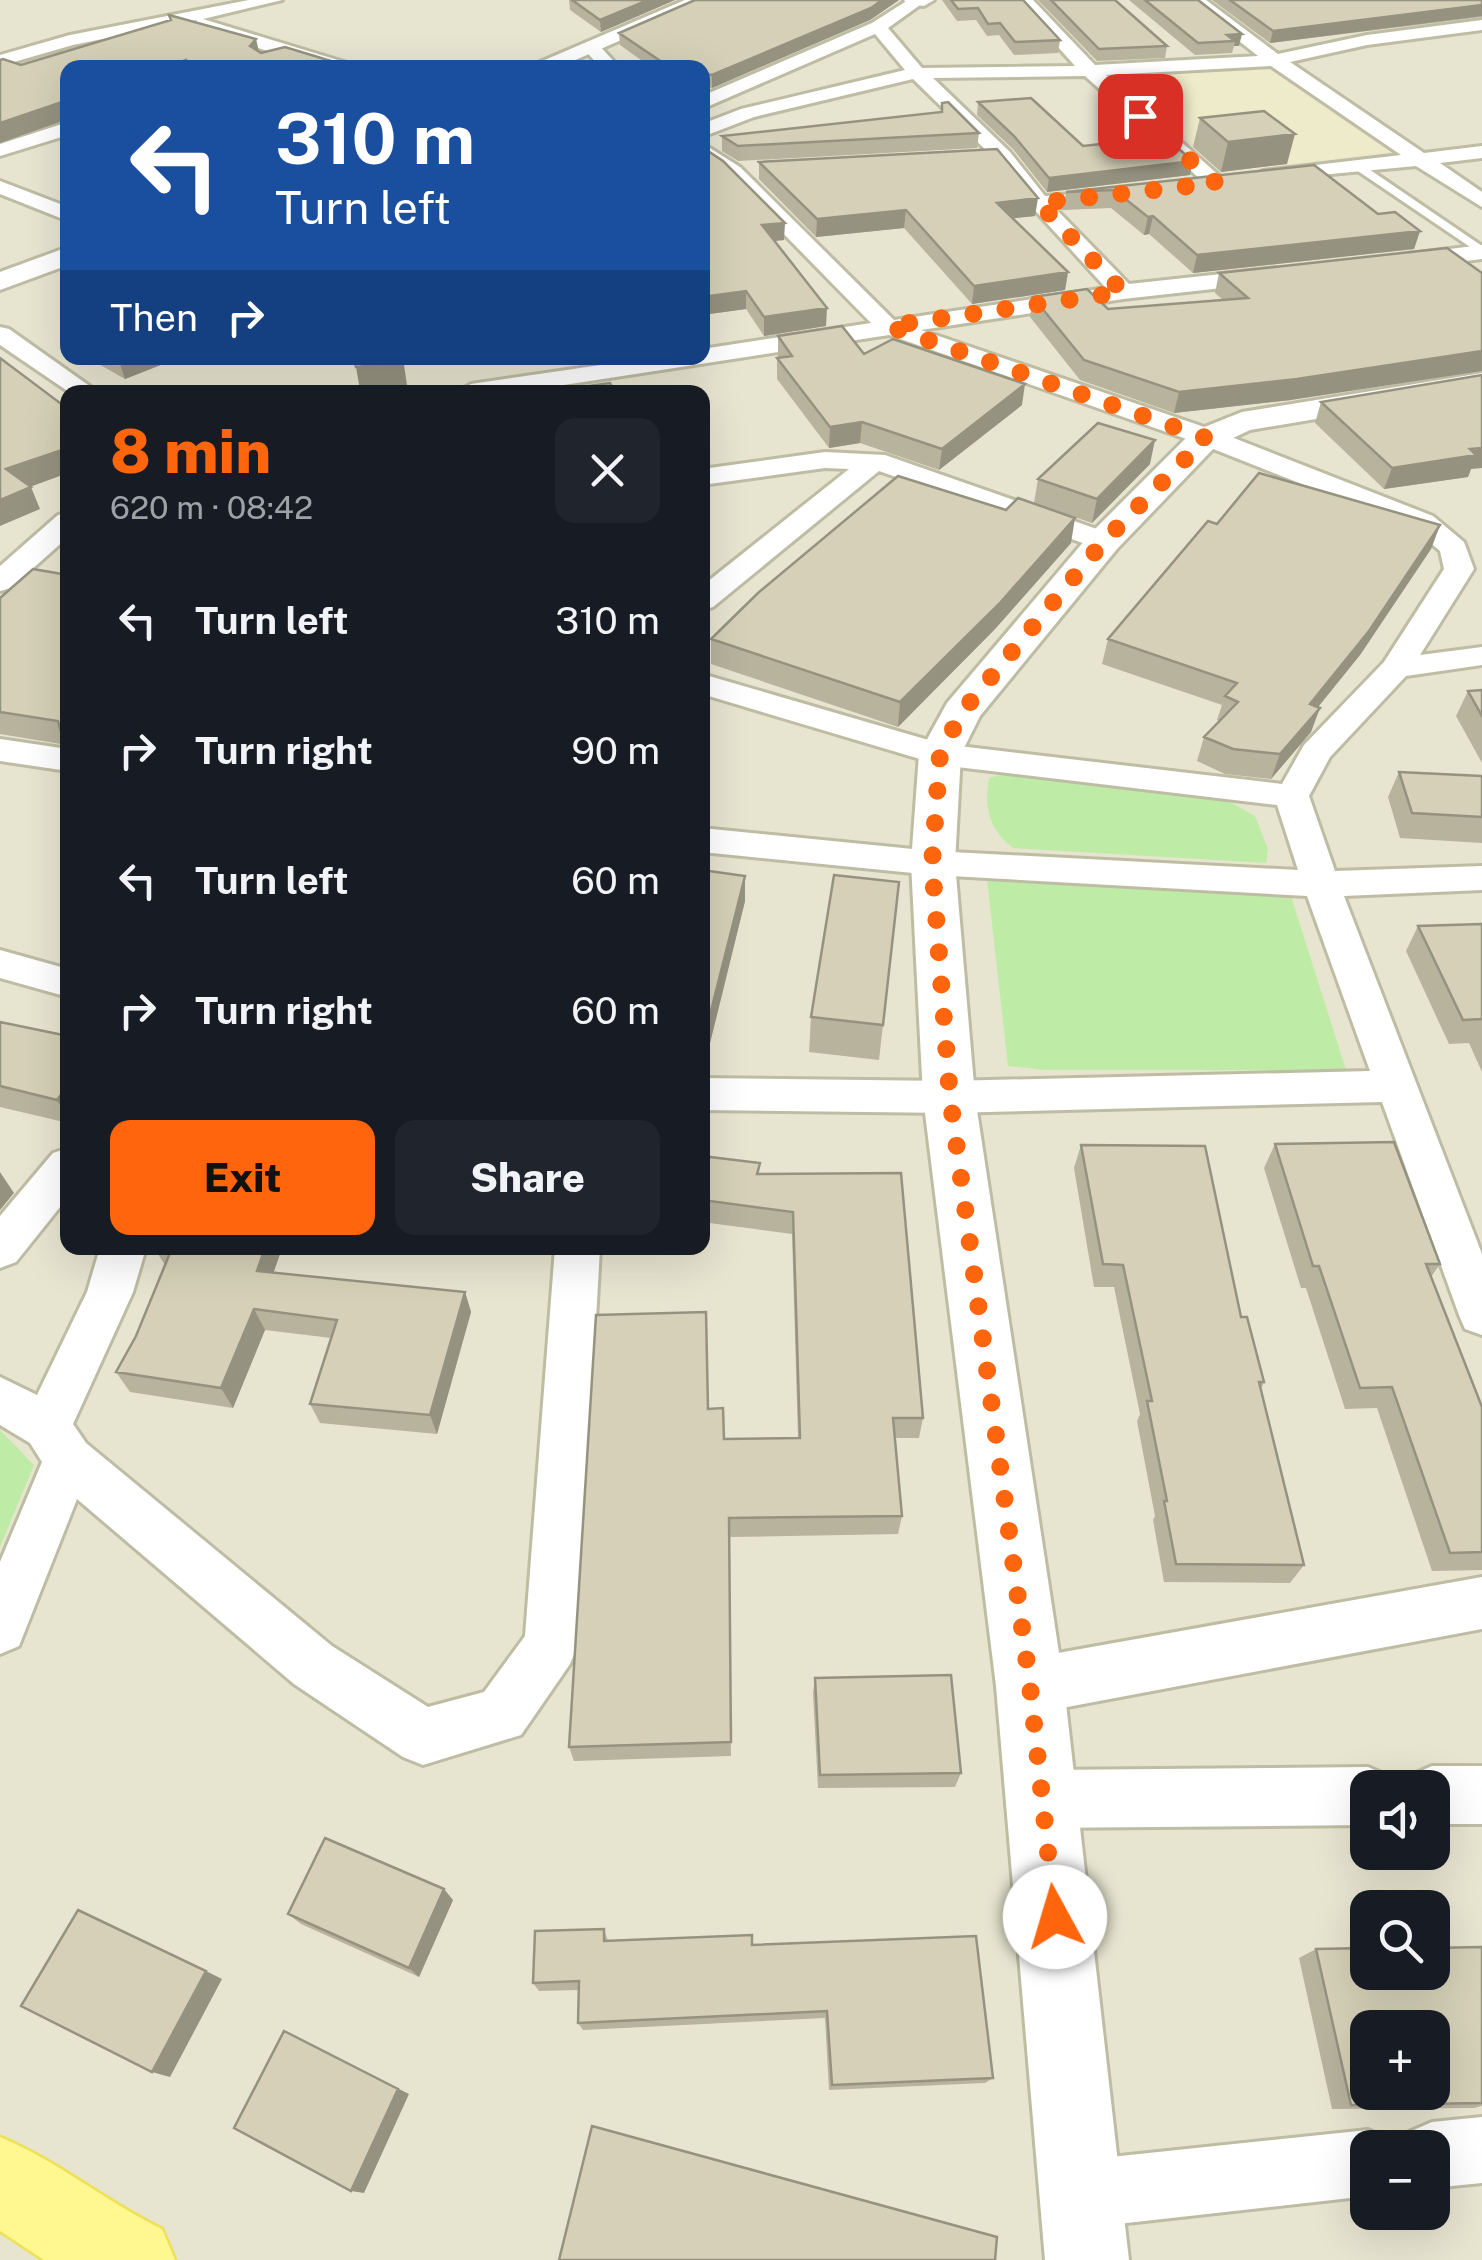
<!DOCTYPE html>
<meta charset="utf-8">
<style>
:root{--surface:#171b24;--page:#20242c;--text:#f1f3f6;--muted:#9ea1a6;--accent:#ff650d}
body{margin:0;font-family:"Public Sans",sans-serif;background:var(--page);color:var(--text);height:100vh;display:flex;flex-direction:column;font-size:38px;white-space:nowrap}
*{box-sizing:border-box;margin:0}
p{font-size:32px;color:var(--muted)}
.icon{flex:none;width:55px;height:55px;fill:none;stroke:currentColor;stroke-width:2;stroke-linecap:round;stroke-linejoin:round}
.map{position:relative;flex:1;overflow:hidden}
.panel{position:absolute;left:60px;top:385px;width:650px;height:870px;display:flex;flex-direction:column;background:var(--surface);border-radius:20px;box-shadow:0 10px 40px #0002}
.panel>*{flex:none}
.top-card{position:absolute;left:60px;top:60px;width:650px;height:305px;border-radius:20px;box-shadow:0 10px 40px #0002;background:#1a4fa0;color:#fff;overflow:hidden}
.fabs{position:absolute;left:1350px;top:1770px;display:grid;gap:20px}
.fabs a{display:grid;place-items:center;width:100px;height:100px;border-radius:20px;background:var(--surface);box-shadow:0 10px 40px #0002;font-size:50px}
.pin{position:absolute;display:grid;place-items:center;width:85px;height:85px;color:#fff;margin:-42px;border-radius:20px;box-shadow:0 5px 15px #0006}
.me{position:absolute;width:110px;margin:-55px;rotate:354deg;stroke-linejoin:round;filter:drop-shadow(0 0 8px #0008)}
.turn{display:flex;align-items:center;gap:35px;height:210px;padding:0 50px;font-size:45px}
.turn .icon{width:130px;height:130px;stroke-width:2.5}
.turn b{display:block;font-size:70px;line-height:85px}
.then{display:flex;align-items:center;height:95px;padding:0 50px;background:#0003;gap:20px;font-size:38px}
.round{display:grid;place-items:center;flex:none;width:105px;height:105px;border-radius:20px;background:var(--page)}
.overview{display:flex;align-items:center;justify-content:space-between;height:170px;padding:0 50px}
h1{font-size:60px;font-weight:800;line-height:75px;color:var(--accent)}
.cta{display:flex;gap:20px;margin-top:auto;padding:20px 50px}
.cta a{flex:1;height:115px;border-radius:20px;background:var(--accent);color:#111;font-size:40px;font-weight:800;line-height:115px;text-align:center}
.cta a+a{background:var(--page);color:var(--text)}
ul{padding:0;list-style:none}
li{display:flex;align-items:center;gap:30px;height:130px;padding:0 50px}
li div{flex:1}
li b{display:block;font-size:38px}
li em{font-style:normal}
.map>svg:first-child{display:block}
</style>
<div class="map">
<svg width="1482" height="2260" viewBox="0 0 1482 2260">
<rect width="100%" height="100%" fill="#f3f1e2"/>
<path fill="#e7e5d0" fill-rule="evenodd" d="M 0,0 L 1482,0 L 1482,2260 L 0,2260 ZM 68,68 L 702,68 L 702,358 L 68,358 ZM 68,392 L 702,392 L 702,1248 L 68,1248 ZM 1368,1788 L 1432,1788 L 1432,1852 L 1368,1852 ZM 1368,1908 L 1432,1908 L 1432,1972 L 1368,1972 ZM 1368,2028 L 1432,2028 L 1432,2092 L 1368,2092 ZM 1368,2148 L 1432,2148 L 1432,2212 L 1368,2212 Z"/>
<path fill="#eeebca" d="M 1256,60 L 1390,152 L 1226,172 L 1106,69 Z"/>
<path fill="#beeca7" d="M 1018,770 L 1209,790 L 1255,816 L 1268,849 L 1266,863 L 1013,848 C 989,829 984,809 989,778 Z
M 987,879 L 1291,896 L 1346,1070 L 1045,1070 L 1008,1066 Z
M 0,1430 L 34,1465 L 0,1547 Z"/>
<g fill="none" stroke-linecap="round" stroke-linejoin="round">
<g stroke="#bfbca4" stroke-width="6">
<path id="service" d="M 1352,163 L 1360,163 L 1482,246 L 1482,255 L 1352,167 Z"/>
</g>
<g stroke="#bfbca4" stroke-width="6">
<path id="minor" d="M 249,0 L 282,0 L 203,19 L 364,68 C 304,68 252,45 196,28 L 194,24 L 197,20 L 73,45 L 0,66 L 0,55 L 70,35 Z
M 908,0 L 927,0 L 888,28 L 922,68 L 1075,66 L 1016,0 L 1033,0 L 1095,65 L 1258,56 L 1187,0 L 1206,0 L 1278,54 L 1367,35 L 1482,20 L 1482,30 L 1367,45 L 1290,62 L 1424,153 L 1482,146 L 1482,158 L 1440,163 L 1482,192 L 1482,207 L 1416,166 L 1256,181 L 1253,177 L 1263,171 L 1401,155 L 1271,66 L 1106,75 L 1223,179 L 1226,183 L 1216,189 L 1209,187 L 1085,76 L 933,78 L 1010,152 L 1045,196 L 1130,190 L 1133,194 L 1123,200 L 1055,208 L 1129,284 L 1276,268 L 1287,275 L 1276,282 L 1123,299 L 921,330 L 1216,431 L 1433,516 L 1464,542 L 1474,569 L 1420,655 L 1482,647 L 1482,665 L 1406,676 L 1330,757 L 1309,796 L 1335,871 L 1482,866 L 1482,890 L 1344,896 L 1482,1254 L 1482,1335 L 1465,1329 L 1459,1315 L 1382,1102 L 949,1113 L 702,1110 L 702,1078 L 949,1081 L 1370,1071 L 1307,896 L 933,875 L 702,852 L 702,828 L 933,851 L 1298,870 L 1277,805 L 940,765 L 702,694 L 702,674 L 942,744 L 1282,784 L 1304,745 L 1384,662 L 1444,569 L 1440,551 L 1413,528 L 1198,443 L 889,335 L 518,392 L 458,392 L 471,384 L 649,358 L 702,358 L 702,349 L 871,323 L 726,175 L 702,159 L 702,143 L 740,167 L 894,320 L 1106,288 L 1032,207 L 996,160 L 913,79 L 754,117 L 702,137 L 702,124 L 741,109 L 905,70 L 875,34 L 702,109 L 702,96 L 872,23 Z
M 590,41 L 596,42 L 620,68 L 601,68 L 581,46 Z
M 68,122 L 68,135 L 0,156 L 0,144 Z
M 0,181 L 68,207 L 68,221 L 0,194 Z
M 1482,245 L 1482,259 L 1401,269 L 1390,262 L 1401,255 Z
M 0,327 L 9,329 L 98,392 L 69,392 L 0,345 Z
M 825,452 L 885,455 L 1114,535 L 1118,541 L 1114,547 L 1094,547 L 879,471 L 713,607 L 702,610 L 702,586 L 849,469 L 825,468 L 702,485 L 702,469 Z
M 68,513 L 68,537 L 11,588 L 0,591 L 0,566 L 58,515 Z
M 0,739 L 68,749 L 68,771 L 0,761 Z
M 0,950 L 68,969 L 68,997 L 0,978 Z
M 68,1148 L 68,1197 L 16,1262 L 0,1268 L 0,1216 L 53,1153 Z
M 100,1248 L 146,1248 L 133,1292 L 73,1424 L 86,1443 L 332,1646 L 428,1707 L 484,1692 L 525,1636 L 555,1248 L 600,1248 L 578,1645 L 570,1664 L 521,1735 L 423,1765 L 403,1757 L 294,1684 L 77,1499 L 19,1646 L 0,1654 L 0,1562 L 42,1462 L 30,1443 L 0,1425 L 0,1377 L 37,1395 L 87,1292 Z
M 1482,1577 L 1482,1629 L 1030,1714 L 1010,1706 L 1002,1686 L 1010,1666 L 1030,1658 Z
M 1432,1766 L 1482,1766 L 1482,1824 L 1432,1824 L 1432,1788 L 1406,1788 L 1412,1775 Z
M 1368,1767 L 1388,1776 L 1393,1788 L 1368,1788 L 1368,1825 L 1043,1828 L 1023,1819 L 1014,1799 L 1023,1779 L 1043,1770 Z
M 1482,2117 L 1482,2183 L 1432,2188 L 1432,2148 L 1402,2148 L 1409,2132 L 1432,2122 Z
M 1368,2130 L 1391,2140 L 1395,2148 L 1368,2148 L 1368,2196 L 1082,2228 L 1058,2218 L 1048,2194 L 1058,2170 L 1082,2160 Z"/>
</g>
<g stroke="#bfbca4" stroke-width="6">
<path id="tertiary" d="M 685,0 L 713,0 L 557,68 L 526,68 Z
M 904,0 L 934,0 L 924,6 L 907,4 Z
M 68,247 L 68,265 L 0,290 L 0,272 Z
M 1482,373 L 1482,391 L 1250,430 L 1216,446 L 1117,549 L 980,716 L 961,754 L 955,863 L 975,1097 L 1064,1686 L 1129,2260 L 1045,2260 L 996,1686 L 923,1097 L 911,863 L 919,754 L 947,703 L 1091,533 L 1192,432 L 1242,412 Z"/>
</g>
<g stroke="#eee155" stroke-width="5">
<path id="primary" d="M 0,2137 C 58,2161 106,2202 162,2229 L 175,2260 L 44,2260 L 0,2231 Z"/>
</g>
<use href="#service" fill="#fff" fill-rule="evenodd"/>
<use href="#minor" fill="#fff" fill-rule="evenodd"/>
<use href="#tertiary" fill="#fff" fill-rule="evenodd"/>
<use href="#primary" fill="#fff78f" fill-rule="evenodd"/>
</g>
<path fill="#b7b39d" d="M 569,0 L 675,0 L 601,32 L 570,10 Z
M 695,0 L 899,0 L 870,20 L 712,88 L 702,86 L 702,68 L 652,68 L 620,45 L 619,33 Z
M 942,0 L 1023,0 L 1060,40 L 1058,53 L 1014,55 L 999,35 L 987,36 L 976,20 L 957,21 Z
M 1038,0 L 1115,0 L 1167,46 L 1165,58 L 1097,61 Z
M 1129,0 L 1198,0 L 1239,46 L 1234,46 L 1232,53 L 1195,55 Z
M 1212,0 L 1482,0 L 1482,17 L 1270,43 Z
M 978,102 L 1083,146 L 1193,161 L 1190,175 L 1047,192 L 1013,149 L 977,115 Z
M 942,112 L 979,133 L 977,148 L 738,161 L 722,151 L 722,136 Z
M 1200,118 L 1287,164 L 1221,172 L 1193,147 Z
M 702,147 L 784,240 L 775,241 L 826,326 L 764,336 L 746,309 L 702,315 Z
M 759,162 L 1035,216 L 1013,218 L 1068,272 L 1065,290 L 972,304 L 904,228 L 816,237 L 759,179 Z
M 1314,165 L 1378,214 L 1420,231 L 1414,249 L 1193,273 L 1149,234 L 1144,235 L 1111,208 L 1063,210 L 1066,192 Z
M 1447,248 L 1291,400 L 1174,413 L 1080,380 L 1030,317 L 1033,297 L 1108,309 L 1223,300 L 1215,293 L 1219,273 Z
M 778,336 L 864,354 L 1022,405 L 939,470 L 860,443 L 829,448 L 777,379 L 777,358 L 779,358 L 778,356 Z
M 88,358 L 176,358 L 176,359 L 125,379 Z
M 1321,402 L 1471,469 L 1468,477 L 1384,489 L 1315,423 Z
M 1150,464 L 1092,523 L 1034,503 L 1038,479 Z
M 1006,510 L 1071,543 L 995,629 L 898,727 L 711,664 L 711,639 Z
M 1217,524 L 1440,525 L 1431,549 L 1360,655 L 1318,707 L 1311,732 L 1271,779 L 1225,774 L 1197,761 L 1204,737 L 1219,721 L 1217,720 L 1222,705 L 1102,664 L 1108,639 Z
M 68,575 L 68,747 L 67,745 L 0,734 L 0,598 Z
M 1482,690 L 1482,763 L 1456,716 L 1468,691 Z
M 1399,772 L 1482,776 L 1482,843 L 1400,838 L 1388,797 Z
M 702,870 L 745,876 L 745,901 L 710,1043 L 702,1042 Z
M 899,882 L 879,1060 L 809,1052 L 811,1017 Z
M 1482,924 L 1482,1072 L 1469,1043 L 1449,1044 L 1406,951 L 1418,926 Z
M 0,1022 L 68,1036 L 68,1123 L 0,1107 Z
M 1275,1144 L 1440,1264 L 1431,1277 L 1482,1407 L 1482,1570 L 1432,1571 L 1377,1408 L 1345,1409 L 1306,1288 L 1301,1288 L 1264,1168 Z
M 1081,1145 L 1241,1317 L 1264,1382 L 1261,1389 L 1304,1565 L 1290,1583 L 1164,1582 L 1153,1520 L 1155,1516 L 1137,1421 L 1140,1414 L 1114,1287 L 1094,1287 L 1074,1168 Z
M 702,1156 L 760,1163 L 759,1174 L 901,1173 L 923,1418 L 919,1438 L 895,1438 L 902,1516 L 898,1534 L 729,1537 L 731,1756 L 574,1761 L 569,1747 L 709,1409 L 724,1439 L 798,1438 L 792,1234 L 702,1222 Z
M 154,1248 L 282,1248 L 273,1273 L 465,1292 L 471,1312 L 437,1434 L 320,1423 L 310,1404 L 331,1338 L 265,1330 L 233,1408 L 130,1392 L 116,1372 L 136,1336 L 165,1265 Z
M 815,1678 L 961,1773 L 955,1787 L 818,1788 L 813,1693 Z
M 453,1900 L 419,1977 L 301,1924 L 288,1914 Z
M 604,1929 L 608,1941 L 752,1945 L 993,2078 L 985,2083 L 829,2090 L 825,2018 L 583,2030 L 578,2023 L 579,1990 L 539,1991 L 533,1983 Z
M 1482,1947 L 1482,2106 L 1474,2108 L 1332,2109 L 1299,1958 L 1316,1949 Z"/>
<path fill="#959280" d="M 648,0 L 675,0 L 601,32 L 600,20 Z
M 882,0 L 899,0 L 870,20 L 712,88 L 712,75 Z
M 1482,5 L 1482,16 L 1270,43 L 1273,31 Z
M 1242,34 L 1239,46 L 1234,46 L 1235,41 L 1227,35 Z
M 256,39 L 260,56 L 250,46 Z
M 186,60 L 187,68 L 164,68 Z
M 68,100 L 68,119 L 0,143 L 0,123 Z
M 1295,134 L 1287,164 L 1221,172 L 1228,142 Z
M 1193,161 L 1190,175 L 1047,192 L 1049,178 Z
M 1038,198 L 1035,216 L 995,220 L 997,203 Z
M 906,210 L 904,228 L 816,237 L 817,219 Z
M 1153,216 L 1149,234 L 1144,235 L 1148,217 Z
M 785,223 L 784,240 L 762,242 L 762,225 Z
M 1420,231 L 1414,249 L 1193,273 L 1197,255 Z
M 1068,272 L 1065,290 L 972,304 L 974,286 Z
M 746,291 L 746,309 L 702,315 L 702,297 Z
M 827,308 L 826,326 L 764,336 L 764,317 Z
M 1482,351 L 1482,371 L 1291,400 L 1174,413 L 1179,392 Z
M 118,358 L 176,358 L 176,359 L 125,379 Z
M 403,358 L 407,385 L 360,390 L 356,367 Z
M 1025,384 L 1022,405 L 939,470 L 942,449 Z
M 862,422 L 860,443 L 829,448 L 830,427 Z
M 1155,440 L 1150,464 L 1092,523 L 1097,499 Z
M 68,448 L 68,473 L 16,492 L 6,469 Z
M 1482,448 L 1482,468 L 1471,469 L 1468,477 L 1384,489 L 1392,468 Z
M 31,487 L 40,509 L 0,526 L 0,500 Z
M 1075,518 L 1071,543 L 995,629 L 898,727 L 900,702 Z
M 1440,525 L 1431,549 L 1360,655 L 1301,728 L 1310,704 Z
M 1320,708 L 1311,732 L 1271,779 L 1280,754 Z
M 745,876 L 745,901 L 710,1043 L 709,1019 Z
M 68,1085 L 68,1118 L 57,1100 Z
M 0,1172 L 14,1193 L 0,1210 Z
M 265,1248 L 282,1248 L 267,1292 L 257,1271 Z
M 465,1292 L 471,1312 L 437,1434 L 430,1415 Z
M 254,1309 L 265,1330 L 233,1408 L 221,1388 Z
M 444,1889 L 453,1900 L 419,1977 L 409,1968 Z
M 206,1971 L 222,1979 L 170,2077 L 152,2072 Z
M 298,2038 L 409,2094 L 364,2193 L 351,2191 Z"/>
<path fill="#d5d0b7" stroke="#959280" stroke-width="2.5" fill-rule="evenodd" d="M 572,0 L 648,0 L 600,20 Z
M 695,0 L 882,0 L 871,8 L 712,75 L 702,73 L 702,68 L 679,68 L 665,64 L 619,33 Z
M 951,0 L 1023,0 L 1060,40 L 1015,42 L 1000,23 L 988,24 L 978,8 L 958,9 Z
M 1051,0 L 1115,0 L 1167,46 L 1099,49 Z
M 1145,0 L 1198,0 L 1242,34 L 1227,35 L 1235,41 L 1198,43 Z
M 1230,0 L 1482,0 L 1482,5 L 1273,31 Z
M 169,15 L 256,39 L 250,46 L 261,53 L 285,47 L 354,68 L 188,68 L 186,60 L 164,68 L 68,68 L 68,100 L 0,123 L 0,60 L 3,59 L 21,65 L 171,20 Z
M 1031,98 L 1083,146 L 1165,137 L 1193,161 L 1049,178 L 1014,136 L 978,102 Z
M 948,102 L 979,133 L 738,146 L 722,136 L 942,112 L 942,103 Z
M 1264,111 L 1295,134 L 1228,142 L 1200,118 Z
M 702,147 L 723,161 L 785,223 L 762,225 L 827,308 L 764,317 L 746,291 L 702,297 Z
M 997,149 L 1038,198 L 997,203 L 1068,272 L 974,286 L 906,210 L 817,219 L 759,162 Z
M 1314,165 L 1378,214 L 1395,212 L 1420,231 L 1197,255 L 1153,216 L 1148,217 L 1114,190 L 1066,192 Z
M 1447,248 L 1482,273 L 1482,351 L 1297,379 L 1179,392 L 1084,360 L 1033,297 L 1087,289 L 1108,309 L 1248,298 L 1219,273 Z
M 842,326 L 864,354 L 893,339 L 1025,384 L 942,449 L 862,422 L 830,427 L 777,358 L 792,356 L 778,336 Z
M 0,358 L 68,409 L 68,448 L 6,469 L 31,487 L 0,500 Z
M 354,358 L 402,358 L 403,362 L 356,367 Z
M 1482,375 L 1482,448 L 1470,449 L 1476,455 L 1392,468 L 1321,402 Z
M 610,383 L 615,392 L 544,392 Z
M 1098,423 L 1155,440 L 1097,499 L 1038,479 Z
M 1259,473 L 1440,525 L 1369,631 L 1310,704 L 1320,708 L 1280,754 L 1233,749 L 1204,737 L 1238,702 L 1225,696 L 1237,683 L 1108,639 L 1208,521 L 1217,524 Z
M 898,476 L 1006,510 L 1018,498 L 1075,518 L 999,604 L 900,702 L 711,639 L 758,593 Z
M 33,569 L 68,575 L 68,733 L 61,732 L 58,721 L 0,712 L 0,598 Z
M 1482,690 L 1482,716 L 1468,691 Z
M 1399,772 L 1482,776 L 1482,817 L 1412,813 Z
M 702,870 L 745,876 L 709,1019 L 702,1018 Z
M 834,875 L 899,882 L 883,1025 L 811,1017 Z
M 1482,924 L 1482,1019 L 1463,1020 L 1418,926 Z
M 0,1022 L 68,1036 L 68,1085 L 57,1100 L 0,1086 Z
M 1394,1142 L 1440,1264 L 1426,1264 L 1482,1407 L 1482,1552 L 1450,1553 L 1392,1387 L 1360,1388 L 1319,1266 L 1313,1266 L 1275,1144 Z
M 1081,1145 L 1205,1146 L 1241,1317 L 1247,1317 L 1264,1382 L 1259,1382 L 1304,1565 L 1176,1564 L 1164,1501 L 1167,1501 L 1147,1401 L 1152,1401 L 1123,1265 L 1103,1264 Z
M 702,1156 L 760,1163 L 757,1174 L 901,1173 L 923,1418 L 893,1418 L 902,1516 L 729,1518 L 731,1742 L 569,1747 L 596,1315 L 706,1312 L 708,1409 L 723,1408 L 724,1439 L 800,1438 L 793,1212 L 702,1200 Z
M 166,1248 L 265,1248 L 257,1271 L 465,1292 L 430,1415 L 310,1404 L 337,1320 L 254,1309 L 221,1388 L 116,1372 L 136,1336 L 172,1248 Z
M 951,1675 L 961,1773 L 820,1775 L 815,1678 Z
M 325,1838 L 444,1889 L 409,1968 L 288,1914 Z
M 78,1910 L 206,1971 L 152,2072 L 21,2006 Z
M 604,1929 L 604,1941 L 752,1935 L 752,1945 L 976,1936 L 993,2078 L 832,2085 L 827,2011 L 578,2023 L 579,1981 L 533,1983 L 535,1931 Z
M 1482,1947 L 1482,2103 L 1351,2105 L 1316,1949 L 1368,1948 L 1368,1972 L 1432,1972 L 1432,1948 ZM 1368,2028 L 1432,2028 L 1432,2092 L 1368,2092 Z
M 284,2031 L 398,2089 L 351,2191 L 234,2128 Z
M 592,2126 L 997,2237 L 995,2260 L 559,2260 Z"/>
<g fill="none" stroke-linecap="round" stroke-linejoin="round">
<path stroke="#ff650d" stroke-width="18" stroke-dasharray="0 32.4" d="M 1055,1917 L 1030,1686 L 950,1097 L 932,863 L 940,754 L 962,712 L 1104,541 L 1206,438 L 888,326 L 1123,292 L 1039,203 L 1216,183 L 1140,116"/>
</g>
</svg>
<div class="fabs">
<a><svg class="icon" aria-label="sound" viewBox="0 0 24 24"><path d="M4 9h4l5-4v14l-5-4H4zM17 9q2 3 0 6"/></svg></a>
<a><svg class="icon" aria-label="search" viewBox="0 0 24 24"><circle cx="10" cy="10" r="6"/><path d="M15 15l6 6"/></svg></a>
<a>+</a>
<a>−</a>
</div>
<div class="pin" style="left:1140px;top:116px;background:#d93025"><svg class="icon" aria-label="arrive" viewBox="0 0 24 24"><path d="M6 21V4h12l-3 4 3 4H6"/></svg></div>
<svg class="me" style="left:1055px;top:1917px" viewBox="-20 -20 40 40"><circle r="19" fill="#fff"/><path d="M0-13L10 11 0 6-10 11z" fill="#ff650d"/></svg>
<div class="top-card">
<div class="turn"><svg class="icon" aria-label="left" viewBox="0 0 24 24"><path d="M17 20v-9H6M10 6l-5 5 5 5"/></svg><div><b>310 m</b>Turn left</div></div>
<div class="then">Then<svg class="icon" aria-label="right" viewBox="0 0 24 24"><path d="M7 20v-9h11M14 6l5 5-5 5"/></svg></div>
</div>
<section class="panel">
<div class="overview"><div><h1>8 min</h1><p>620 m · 08:42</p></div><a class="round"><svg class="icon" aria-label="close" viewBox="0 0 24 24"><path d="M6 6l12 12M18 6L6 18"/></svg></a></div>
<ul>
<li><svg class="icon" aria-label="left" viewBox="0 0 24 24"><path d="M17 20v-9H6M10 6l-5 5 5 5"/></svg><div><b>Turn left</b></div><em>310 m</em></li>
<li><svg class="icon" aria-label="right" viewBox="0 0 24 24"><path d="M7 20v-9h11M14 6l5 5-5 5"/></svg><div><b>Turn right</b></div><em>90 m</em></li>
<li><svg class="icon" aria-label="left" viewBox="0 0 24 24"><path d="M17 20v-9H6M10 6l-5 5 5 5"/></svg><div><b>Turn left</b></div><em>60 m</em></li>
<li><svg class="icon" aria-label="right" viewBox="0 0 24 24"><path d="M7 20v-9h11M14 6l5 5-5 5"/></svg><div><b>Turn right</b></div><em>60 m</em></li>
</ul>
<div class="cta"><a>Exit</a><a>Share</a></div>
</section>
</div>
